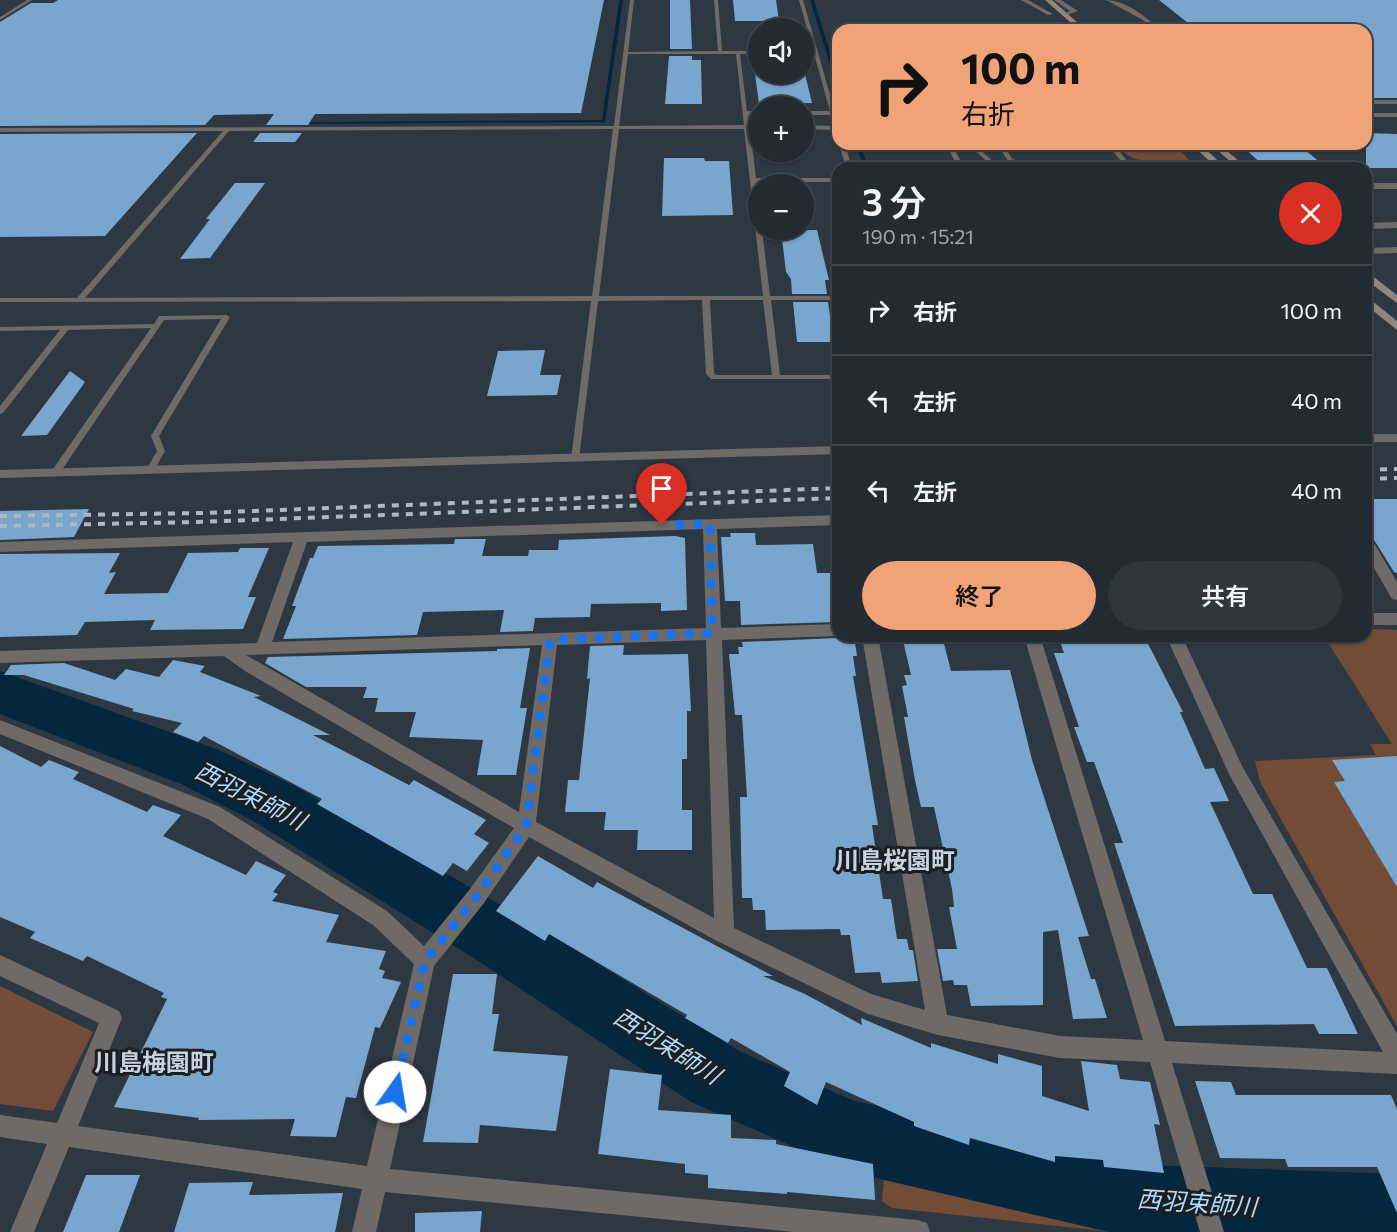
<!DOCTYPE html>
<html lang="ja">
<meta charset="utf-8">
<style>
:root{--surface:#222a32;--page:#2e363e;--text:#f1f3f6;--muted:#a2a7ac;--line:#3f464d;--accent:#efa377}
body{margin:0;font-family:Commissioner,"Noto Sans JP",sans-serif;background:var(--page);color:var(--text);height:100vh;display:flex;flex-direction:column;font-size:22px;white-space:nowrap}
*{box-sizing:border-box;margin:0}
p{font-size:20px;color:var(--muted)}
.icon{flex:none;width:33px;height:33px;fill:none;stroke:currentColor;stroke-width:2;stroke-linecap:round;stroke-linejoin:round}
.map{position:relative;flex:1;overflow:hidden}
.panel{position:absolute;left:832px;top:162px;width:540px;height:480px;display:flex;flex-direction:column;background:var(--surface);border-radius:18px;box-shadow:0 2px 4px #0004,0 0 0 2px var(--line)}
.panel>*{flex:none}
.banner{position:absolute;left:832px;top:24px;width:540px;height:126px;border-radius:18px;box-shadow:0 2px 4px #0004,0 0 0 2px var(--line);background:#efa377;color:#111;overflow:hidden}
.tools{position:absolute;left:748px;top:18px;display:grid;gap:12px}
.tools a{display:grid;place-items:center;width:66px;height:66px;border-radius:50%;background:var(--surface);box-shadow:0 2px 4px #0004,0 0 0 2px var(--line);font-size:30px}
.pin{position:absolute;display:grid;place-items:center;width:51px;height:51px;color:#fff;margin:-62px -26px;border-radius:50% 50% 50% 0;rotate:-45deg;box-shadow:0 0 6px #0007}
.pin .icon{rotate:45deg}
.me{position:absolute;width:66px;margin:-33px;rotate:13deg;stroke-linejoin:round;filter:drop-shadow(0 0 4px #0008)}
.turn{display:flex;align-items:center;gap:21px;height:126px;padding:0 30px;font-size:27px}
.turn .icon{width:78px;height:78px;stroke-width:2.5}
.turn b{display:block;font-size:42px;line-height:51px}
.round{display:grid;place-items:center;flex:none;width:63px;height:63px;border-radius:32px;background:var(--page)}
.head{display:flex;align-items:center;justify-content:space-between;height:102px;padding:0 30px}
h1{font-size:36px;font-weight:600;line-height:45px}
.primary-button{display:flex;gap:12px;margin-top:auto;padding:12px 30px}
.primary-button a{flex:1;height:69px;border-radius:36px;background:var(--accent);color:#111;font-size:24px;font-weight:600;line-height:69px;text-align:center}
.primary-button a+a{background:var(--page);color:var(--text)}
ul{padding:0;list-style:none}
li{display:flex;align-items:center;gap:18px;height:90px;padding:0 30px;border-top:2px solid var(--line)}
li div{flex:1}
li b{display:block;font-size:22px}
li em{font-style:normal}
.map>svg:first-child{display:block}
</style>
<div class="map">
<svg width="1397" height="1232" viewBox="0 0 1397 1232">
<rect width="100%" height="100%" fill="#2e3842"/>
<path fill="#724c36" d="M 1115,144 L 1174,144 L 1189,160 C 1159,160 1136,169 1115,144 Z
M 1367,629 L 1397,630 L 1397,1026 L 1260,782 L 1255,761 L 1376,755 L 1370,744 L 1392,744 L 1324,636 L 1366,636 Z
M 0,986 L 93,1032 L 53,1111 L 0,1104 Z
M 885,1166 L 1181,1219 L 1185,1228 L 1177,1232 L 1114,1232 L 892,1208 L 882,1201 Z"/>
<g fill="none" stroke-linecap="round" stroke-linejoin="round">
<path fill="#042740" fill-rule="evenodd" d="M 619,0 L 623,0 L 605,122 L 298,124 L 296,123 L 298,122 L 602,120 Z
M 810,0 L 814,0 L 838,79 L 838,85 L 836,84 Z
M 856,144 L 860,144 L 868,168 L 864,168 Z"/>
<path fill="#042740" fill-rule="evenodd" d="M 0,671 L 219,750 L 295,786 L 527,920 L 741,1052 L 855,1101 L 1148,1165 L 1397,1174 L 1397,1232 L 1109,1232 L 854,1173 L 691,1102 L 483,964 L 255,822 L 181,784 L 0,714 Z"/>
</g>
<path fill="#79a6ce" d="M 58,0 L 604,0 L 581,113 L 315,114 L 308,125 L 266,125 L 274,114 L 214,115 L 205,125 L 0,126 L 0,22 L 31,3 L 53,3 Z
M 670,0 L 690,0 L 692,49 L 670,49 Z
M 733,0 L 776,0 L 779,21 L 735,21 Z
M 1159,0 L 1397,0 L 1397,98 L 1366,98 L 1366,30 L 1197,30 Z
M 669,56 L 692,56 L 692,60 L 701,60 L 702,104 L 665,104 Z
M 755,74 L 805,74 L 812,103 L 759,104 Z
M 197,133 L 105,236 L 0,237 L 0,134 Z
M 260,133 L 302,133 L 295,142 L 253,142 Z
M 1366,133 L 1397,134 L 1397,168 L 1366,168 Z
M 1240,144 L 1298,144 L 1327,168 L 1266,168 Z
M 664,158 L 704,158 L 705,161 L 729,161 L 733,215 L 662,216 Z
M 235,183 L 265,183 L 210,258 L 180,259 L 210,219 L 206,219 Z
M 781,230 L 817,230 L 829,280 L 825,280 L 827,294 L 792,294 L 791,279 L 786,272 Z
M 793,302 L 828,302 L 834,342 L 797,342 Z
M 545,350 L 540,375 L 561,375 L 557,395 L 487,396 L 498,351 Z
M 70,371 L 85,382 L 47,435 L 21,436 Z
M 1366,499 L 1397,499 L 1397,573 L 1394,572 L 1366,527 Z
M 89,509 L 74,537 L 0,540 L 0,511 Z
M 730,533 L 755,533 L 756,545 L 813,544 L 817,573 L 838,573 L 838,622 L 741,625 L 740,601 L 725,601 L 721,537 L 731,537 Z
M 675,536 L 685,538 L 687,610 L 661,611 L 661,603 L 591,604 L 590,617 L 535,618 L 533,631 L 500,632 L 504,610 L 423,612 L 417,635 L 283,639 L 296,606 L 292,606 L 310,558 L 313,558 L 318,546 L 454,544 L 455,539 L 486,539 L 482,556 L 528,556 L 529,550 L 558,550 L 559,540 Z
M 240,548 L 269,548 L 248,597 L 256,597 L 243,629 L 150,630 L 155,620 L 85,622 L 77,635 L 0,637 L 0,554 L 120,553 L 109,573 L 116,572 L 104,594 L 168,593 L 188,553 L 238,552 Z
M 840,636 L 854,636 L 857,656 L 853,656 L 856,676 L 853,676 L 878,825 L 872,825 L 883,899 L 891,899 L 897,939 L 907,939 L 909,950 L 913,950 L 918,981 L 882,983 L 880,972 L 855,973 L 850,935 L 841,935 L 840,929 L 766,930 L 765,910 L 753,910 L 752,898 L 742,898 L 740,797 L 747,797 L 742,715 L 735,715 L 729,654 L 739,654 L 738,647 L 743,647 L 742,642 L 838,638 Z
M 902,636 L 942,636 L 951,671 L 1010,670 L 1032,760 L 1089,936 L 1078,937 L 1091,979 L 1095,979 L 1107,1018 L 1073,1019 L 1058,930 L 1043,932 L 1043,1005 L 971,1006 L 967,985 L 954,985 L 953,980 L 943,981 L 937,949 L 957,949 L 949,907 L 954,907 L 952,889 L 934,807 L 921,807 L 915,780 L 904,717 L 908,717 L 902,686 L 907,685 L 904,675 L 911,675 Z
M 1058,636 L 1144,636 L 1183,712 L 1180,712 L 1205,769 L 1214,768 L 1229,801 L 1210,802 L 1253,894 L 1272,894 L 1307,968 L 1327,968 L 1358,1034 L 1319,1034 L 1314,1024 L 1175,1026 L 1114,843 L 1123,843 L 1094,762 L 1087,762 L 1074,727 L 1079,727 L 1054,653 L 1064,653 Z
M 624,645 L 623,655 L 688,654 L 691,711 L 687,711 L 687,759 L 682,759 L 682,810 L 692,810 L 692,850 L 637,850 L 638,830 L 604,830 L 606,812 L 565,812 L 568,780 L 579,780 L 590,678 L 587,679 L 590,646 Z
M 530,648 L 520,708 L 527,708 L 516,775 L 477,775 L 483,740 L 409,737 L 416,712 L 375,712 L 378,698 L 363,698 L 367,687 L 306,687 L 265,663 L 268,657 L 497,651 L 497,649 Z
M 173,660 L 205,666 L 200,672 L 261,696 L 254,697 L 330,735 L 313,735 L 409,785 L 414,780 L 486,820 L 474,834 L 489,843 L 467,871 L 453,863 L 443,876 L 317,804 L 322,799 L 204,736 L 198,742 L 173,732 L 182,723 L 132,711 L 134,709 L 24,675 L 4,675 L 11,665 L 64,663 L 115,680 L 126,669 L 159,677 Z
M 0,746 L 41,767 L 49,760 L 79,772 L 73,779 L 147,812 L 153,805 L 181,815 L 163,836 L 246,875 L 256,861 L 286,875 L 273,892 L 278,894 L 272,901 L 339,915 L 326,942 L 386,951 L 379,969 L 385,971 L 382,978 L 401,982 L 380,1028 L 375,1027 L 356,1098 L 346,1097 L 336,1137 L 290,1136 L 295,1119 L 198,1120 L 199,1118 L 114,1107 L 167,999 L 161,997 L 164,993 L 87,956 L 83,961 L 30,938 L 35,932 L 0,917 Z
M 1397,756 L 1397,887 L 1334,782 L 1345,781 L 1332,760 Z
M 538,856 L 593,888 L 597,882 L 773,976 L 763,976 L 805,994 L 862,1025 L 861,1018 L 931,1048 L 931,1043 L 998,1064 L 998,1054 L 1042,1066 L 1042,1096 L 1089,1111 L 1081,1061 L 1117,1065 L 1120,1079 L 1150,1082 L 1160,1125 L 1154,1124 L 1164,1173 L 1104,1167 L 1103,1160 L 1055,1156 L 1055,1162 L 970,1138 L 969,1145 L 914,1126 L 914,1122 L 826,1082 L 817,1105 L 784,1086 L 790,1072 L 731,1038 L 728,1043 L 685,1018 L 687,1015 L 549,934 L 545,941 L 496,911 Z
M 453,974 L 497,974 L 492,1014 L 499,1014 L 493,1051 L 568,1056 L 556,1131 L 480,1125 L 478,1143 L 423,1142 Z
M 610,1069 L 662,1075 L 658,1110 L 731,1115 L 731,1138 L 776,1140 L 776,1144 L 873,1164 L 875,1200 L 787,1192 L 787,1194 L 708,1188 L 708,1175 L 685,1173 L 685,1164 L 598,1154 Z
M 1195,1081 L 1231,1082 L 1236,1095 L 1391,1095 L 1397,1109 L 1397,1213 L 1377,1167 L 1288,1167 L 1285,1159 L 1220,1158 Z
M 86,1175 L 140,1175 L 119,1232 L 63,1232 Z
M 253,1182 L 249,1195 L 343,1193 L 335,1232 L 174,1232 L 189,1183 Z
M 482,1211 L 480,1232 L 415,1232 L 415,1213 Z"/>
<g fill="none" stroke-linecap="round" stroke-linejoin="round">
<path fill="#706a66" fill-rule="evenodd" d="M 27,0 L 32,0 L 0,20 L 0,17 Z
M 630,0 L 634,0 L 628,52 L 718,51 L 714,0 L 718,0 L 722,51 L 759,51 L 759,53 L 740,54 L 747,111 L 759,111 L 759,115 L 748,115 L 749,125 L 759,125 L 759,129 L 750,129 L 756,178 L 838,178 L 838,182 L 756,182 L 759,205 L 759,230 L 762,230 L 770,296 L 838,296 L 838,300 L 771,300 L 780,375 L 838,375 L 838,379 L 711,379 L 706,374 L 702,300 L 598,301 L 579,459 L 575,462 L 571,459 L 591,301 L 0,302 L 0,298 L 77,298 L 223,131 L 0,132 L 0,128 L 614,126 ZM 628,54 L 736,54 L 744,125 L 619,126 ZM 613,129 L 592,296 L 85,298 L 229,131 ZM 619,129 L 744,129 L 763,296 L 599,296 ZM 710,300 L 763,300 L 772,375 L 716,375 L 714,373 Z
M 799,0 L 803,0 L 838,123 L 838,133 L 835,130 L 804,129 L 804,125 L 834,126 L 831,115 L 804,115 L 804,111 L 830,111 Z
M 839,144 L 845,144 L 852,168 L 846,168 Z
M 946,144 L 952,144 L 964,168 L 958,168 Z
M 968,144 L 974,144 L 1000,168 L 994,168 Z
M 997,144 L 1003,144 L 1012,159 L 1023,162 L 1125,161 L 1128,163 L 1125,165 L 1022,166 L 1008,161 Z
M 226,315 L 230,317 L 159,436 L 165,451 L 153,472 L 150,473 L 146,470 L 157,451 L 151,436 L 221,319 L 164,320 L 59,474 L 56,475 L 51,472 L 151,328 L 68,330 L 3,413 L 0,414 L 0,406 L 60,330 L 0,331 L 0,327 L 154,324 L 159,316 L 162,316 Z"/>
<path fill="#706a66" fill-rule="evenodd" d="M 1021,0 L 1028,0 L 1053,14 L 1048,15 Z
M 1054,0 L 1061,0 L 1078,11 L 1064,16 L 1064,14 L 1070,11 Z
M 1066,26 L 1064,29 L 849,30 L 852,28 Z
M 1366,113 L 1397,113 L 1397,117 L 1366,117 Z
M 1106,144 L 1114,144 L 1127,161 L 1216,161 L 1220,163 L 1216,165 L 1125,165 Z
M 1366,183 L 1397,183 L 1397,189 L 1366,189 Z
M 1397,222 L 1397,228 L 1366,229 L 1366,223 Z
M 1397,247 L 1397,253 L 1366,254 L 1366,248 Z
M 838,515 L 838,525 L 717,529 L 721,628 L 838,624 L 838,636 L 722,640 L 734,928 L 871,994 L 925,1010 L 862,636 L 878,636 L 947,1015 L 1060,1036 L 1143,1040 L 1024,636 L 1040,636 L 1165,1041 L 1383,1052 L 1230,776 L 1166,636 L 1182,636 L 1242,766 L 1397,1034 L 1397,1074 L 1172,1063 L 1224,1232 L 1200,1232 L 1150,1062 L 1060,1058 L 938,1035 L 868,1014 L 717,941 L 529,837 L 484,903 L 434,966 L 390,1169 L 918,1220 L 927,1223 L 930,1232 L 795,1232 L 385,1192 L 376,1232 L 352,1232 L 362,1189 L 69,1147 L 34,1232 L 10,1232 L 47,1144 L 0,1137 L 0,1115 L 57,1123 L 99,1023 L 0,976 L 0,955 L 119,1011 L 122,1018 L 78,1126 L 367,1166 L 414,964 L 373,925 L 208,819 L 0,734 L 0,720 L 220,807 L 387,911 L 424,946 L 470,889 L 514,828 L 245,671 L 224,656 L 0,663 L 0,651 L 257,643 L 293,542 L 0,552 L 0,542 ZM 703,529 L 706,628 L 272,642 L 307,542 ZM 706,640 L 714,918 L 536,822 L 557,645 ZM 542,645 L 519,812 L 246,655 Z
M 1366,536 L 1371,538 L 1397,582 L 1397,600 L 1392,599 L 1366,554 Z
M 1366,613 L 1397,613 L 1397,625 L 1366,625 Z"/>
<path fill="#706a66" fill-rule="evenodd" d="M 1106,0 C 1123,0 1145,15 1156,27 L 1154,30 L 1148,30 L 1150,27 L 1143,20 Z
M 1366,100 L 1397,100 L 1397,104 L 1366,104 Z
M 1366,434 L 1397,434 L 1397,442 L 1366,442 Z
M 838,446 L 838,454 L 0,478 L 0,470 Z"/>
<path fill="#908680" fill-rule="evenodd" d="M 1045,0 L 1052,0 L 1086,30 L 1079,30 Z
M 1191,144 L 1200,144 L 1226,168 L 1217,168 Z
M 1210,144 L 1219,144 L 1247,168 L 1238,168 Z
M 1366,271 L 1397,295 L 1397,303 L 1366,280 Z
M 1366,296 L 1397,321 L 1397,330 L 1366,305 Z"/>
<path stroke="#b0b8bf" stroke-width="4" stroke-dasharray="7 7" stroke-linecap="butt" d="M 1366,470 L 1397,469
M 1366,479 L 1397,478
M 0,516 L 202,513 L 838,488
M 0,526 L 197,522 L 838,498"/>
</g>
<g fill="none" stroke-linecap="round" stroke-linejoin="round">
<path stroke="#1a73e8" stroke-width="10" stroke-dasharray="0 18" d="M 395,1092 L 425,961 L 477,896 L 526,826 L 550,640 L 712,633 L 710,524 L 662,525"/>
</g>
<g text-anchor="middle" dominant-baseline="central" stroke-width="6" stroke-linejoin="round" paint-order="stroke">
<g font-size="24" font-style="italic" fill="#b2d9fc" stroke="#1a1f23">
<text transform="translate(251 795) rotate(27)">西羽束師川</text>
<text transform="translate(668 1045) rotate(32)">西羽束師川</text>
<text transform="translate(1197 1202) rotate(4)">西羽束師川</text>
</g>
<g font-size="24" font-weight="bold" fill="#c7d4e0" stroke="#1a1f23">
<text x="895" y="859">川島桜園町</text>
<text x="154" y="1061">川島梅園町</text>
</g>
</g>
</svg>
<div class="tools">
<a><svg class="icon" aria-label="sound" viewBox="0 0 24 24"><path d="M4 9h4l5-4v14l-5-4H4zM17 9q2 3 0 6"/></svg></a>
<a>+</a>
<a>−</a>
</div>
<div class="pin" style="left:662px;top:525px;background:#d93025"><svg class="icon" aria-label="arrive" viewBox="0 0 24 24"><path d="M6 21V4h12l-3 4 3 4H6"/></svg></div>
<svg class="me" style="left:395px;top:1092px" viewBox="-20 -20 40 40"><circle r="19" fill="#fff"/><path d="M0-13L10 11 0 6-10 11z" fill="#1a73e8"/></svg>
<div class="banner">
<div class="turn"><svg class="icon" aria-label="right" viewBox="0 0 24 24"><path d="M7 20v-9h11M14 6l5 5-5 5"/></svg><div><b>100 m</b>右折</div></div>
</div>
<section class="panel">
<div class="head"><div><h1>3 分</h1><p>190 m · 15:21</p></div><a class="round" style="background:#d93025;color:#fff"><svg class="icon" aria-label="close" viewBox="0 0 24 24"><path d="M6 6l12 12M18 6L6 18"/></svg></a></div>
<ul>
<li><svg class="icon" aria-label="right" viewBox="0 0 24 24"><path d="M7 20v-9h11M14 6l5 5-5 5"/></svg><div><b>右折</b></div><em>100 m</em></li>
<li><svg class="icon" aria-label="left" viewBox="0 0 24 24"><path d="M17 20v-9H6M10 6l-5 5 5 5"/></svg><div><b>左折</b></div><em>40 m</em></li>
<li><svg class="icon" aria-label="left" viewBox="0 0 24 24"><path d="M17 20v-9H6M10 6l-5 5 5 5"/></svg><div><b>左折</b></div><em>40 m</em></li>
</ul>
<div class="primary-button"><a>終了</a><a>共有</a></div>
</section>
</div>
